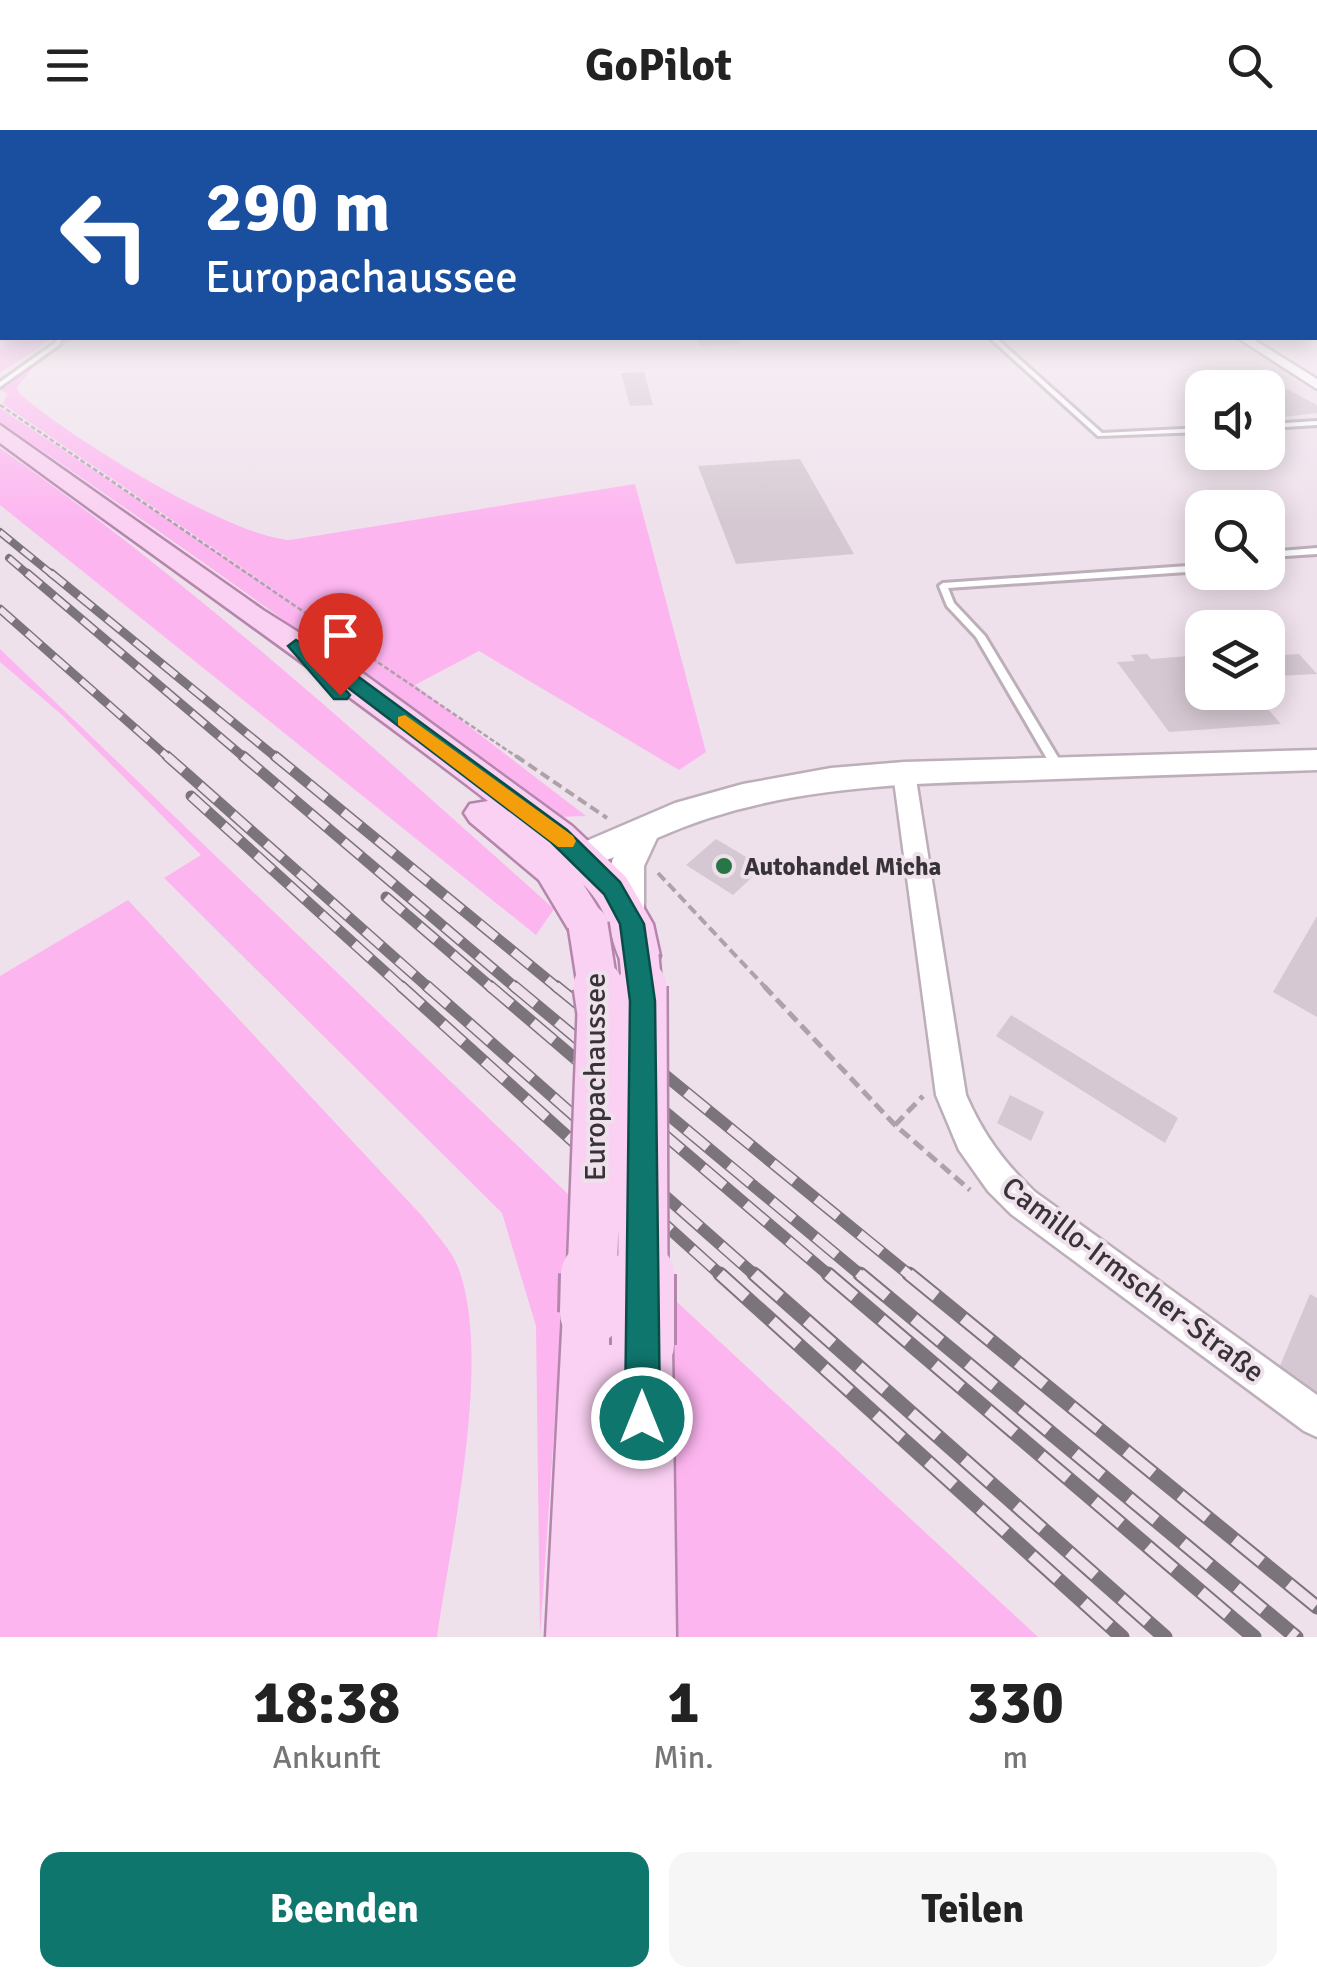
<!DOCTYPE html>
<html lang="de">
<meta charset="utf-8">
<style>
:root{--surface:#fff;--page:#f6f6f6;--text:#222;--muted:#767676;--accent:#0f766e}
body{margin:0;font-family:Signika,sans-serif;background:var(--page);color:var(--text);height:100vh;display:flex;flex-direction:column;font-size:38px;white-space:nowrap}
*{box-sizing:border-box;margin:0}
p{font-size:32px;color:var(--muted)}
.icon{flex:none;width:55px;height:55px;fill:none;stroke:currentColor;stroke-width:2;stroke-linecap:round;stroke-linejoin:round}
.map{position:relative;height:1507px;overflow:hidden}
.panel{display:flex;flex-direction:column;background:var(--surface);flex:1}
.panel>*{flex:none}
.hud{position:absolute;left:0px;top:0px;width:1318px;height:210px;box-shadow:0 5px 25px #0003;background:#1a4fa0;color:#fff;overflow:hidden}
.fabs{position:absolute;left:1185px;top:240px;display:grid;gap:20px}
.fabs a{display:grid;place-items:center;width:100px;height:100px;border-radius:20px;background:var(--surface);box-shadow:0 5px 25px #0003;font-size:50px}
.pin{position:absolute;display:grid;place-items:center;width:85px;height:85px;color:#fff;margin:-102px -42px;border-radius:50% 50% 50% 0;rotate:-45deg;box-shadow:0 0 10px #0007}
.pin .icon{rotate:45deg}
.me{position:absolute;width:110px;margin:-55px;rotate:0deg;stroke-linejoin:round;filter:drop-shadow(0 0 8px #0008)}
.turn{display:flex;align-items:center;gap:35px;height:210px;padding:0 40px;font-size:45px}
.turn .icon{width:130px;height:130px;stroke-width:2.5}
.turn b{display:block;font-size:70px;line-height:85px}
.eta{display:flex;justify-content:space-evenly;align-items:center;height:170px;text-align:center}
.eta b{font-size:60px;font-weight:700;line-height:70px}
.action{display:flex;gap:20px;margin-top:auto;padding:20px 40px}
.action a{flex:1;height:115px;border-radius:20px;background:var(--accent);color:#fff;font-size:40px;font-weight:700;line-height:115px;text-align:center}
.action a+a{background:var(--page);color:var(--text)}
header{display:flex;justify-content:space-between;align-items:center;height:130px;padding:0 40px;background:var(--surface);font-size:45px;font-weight:700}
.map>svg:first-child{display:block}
</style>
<header><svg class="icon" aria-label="menu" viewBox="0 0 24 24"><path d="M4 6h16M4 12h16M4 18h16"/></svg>GoPilot<svg class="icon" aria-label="search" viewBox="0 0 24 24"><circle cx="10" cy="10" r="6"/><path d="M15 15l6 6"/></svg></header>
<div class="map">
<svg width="1317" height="1507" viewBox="0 0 1317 1507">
<rect width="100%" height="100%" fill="#efe1ec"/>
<path fill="#fdb5f0" d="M 0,182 L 2,208 L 53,208 L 0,243 Z
M 62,208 L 73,208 L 33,238 L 17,257 L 19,263 C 67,306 228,406 290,410 L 635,354 L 706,622 L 679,640 L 479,521 L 415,555 L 586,686 L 557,687 L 531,671 C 357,541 180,414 0,292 L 0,278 L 295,474 L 3,274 L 7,264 L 0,259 L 60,213 Z
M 0,318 C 197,456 375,619 554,779 L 536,805 L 0,375 Z
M 0,519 L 570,1066 L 540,1507 L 536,1196 L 502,1083 L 164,748 L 201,725 L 61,584 L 0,532 Z
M 128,770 L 423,1087 C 434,1102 451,1119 458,1137 C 493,1229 451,1408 437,1507 L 0,1507 L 0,846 Z
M 677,1172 L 1038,1507 L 668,1507 L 671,1175 Z"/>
<path fill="#d5c8d2" d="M 696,208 L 739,208 L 742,214 L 700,216 Z
M 644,242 L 653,275 L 630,276 L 621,243 Z
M 1287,259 L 1317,275 L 1317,283 L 1274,288 L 1268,284 L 1268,278 L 1285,277 L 1268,265 L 1268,260 Z
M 800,329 L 854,424 L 736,434 L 698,336 Z
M 1147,524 L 1151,529 L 1202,525 L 1202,562 L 1253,562 L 1281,594 L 1169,602 L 1117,532 L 1135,531 L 1131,525 Z
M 1299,524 L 1317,544 L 1275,546 L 1268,538 L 1268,526 Z
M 716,709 L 763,737 L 733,765 L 686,735 Z
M 1317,786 L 1317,887 L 1273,862 Z
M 1011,885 L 1178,988 L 1165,1013 L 996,906 Z
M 1010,965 L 1044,982 L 1031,1011 L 997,993 Z
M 1310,1164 L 1317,1168 L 1317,1265 L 1279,1238 Z"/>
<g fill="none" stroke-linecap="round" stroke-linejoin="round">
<g stroke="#bcafb9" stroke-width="6">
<path id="lane" d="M 57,208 L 63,208 L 59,215 L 0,257 L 0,252 L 55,213 Z
M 990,208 L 996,208 L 1102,303 L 1202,298 L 1202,302 L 1098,306 Z
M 1317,291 L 1317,295 L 1268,298 L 1268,294 Z
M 1317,418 L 1317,424 L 1268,427 L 1268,422 Z
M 1202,435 L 1202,441 L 948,458 L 954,473 L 985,506 L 1065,639 L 1059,643 L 1053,639 L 976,507 L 947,476 L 939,456 L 943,453 Z"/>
</g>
<g stroke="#bcafb9" stroke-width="5">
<path id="street" d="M 1238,208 L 1251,208 L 1317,249 L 1317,259 Z
M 904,635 L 915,643 L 966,965 C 983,1004 1004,1033 1035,1062 L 1317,1265 L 1317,1307 L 1304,1301 L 1011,1084 L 988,1061 L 959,1020 L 936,965 L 893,643 Z"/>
</g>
<g stroke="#bcafb9" stroke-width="5">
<path id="secondary" d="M 1317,620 L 1317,640 C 1221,643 1125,646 1029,650 C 902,654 775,655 657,708 L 644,736 L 644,779 L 639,789 L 626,793 L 613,789 C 605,773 606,743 614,727 L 554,752 L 542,748 L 537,739 L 542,730 L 675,673 L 743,654 L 831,638 L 904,632 Z"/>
</g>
<g stroke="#b486ab" stroke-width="5">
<path id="primary" d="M 0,295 L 263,480 L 357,539 L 572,696 L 626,747 L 653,794 L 660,826 L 654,838 L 639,843 L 624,838 C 607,805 613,785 583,754 L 609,795 L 603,807 L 588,811 L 573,807 L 539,750 L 470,692 L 464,683 L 470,674 L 488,671 C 328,548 162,433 0,313 Z
M 591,1155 L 611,1163 L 619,1183 L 619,1203 L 623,1195 L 643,1186 L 663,1195 L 672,1215 L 676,1507 L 546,1507 L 563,1183 L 571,1163 Z"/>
</g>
<path stroke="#ada2aa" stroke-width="2.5" stroke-dasharray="5 2.5" stroke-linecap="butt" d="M 0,275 L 520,629"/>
<path stroke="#ada2aa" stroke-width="4" stroke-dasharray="10 5" stroke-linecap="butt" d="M 516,626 L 607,688
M 658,743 L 767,859"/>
<path stroke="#ada2aa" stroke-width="5" stroke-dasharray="12 6" stroke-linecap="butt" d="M 764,856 L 895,995 L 970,1060
M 895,995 L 923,966"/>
<use href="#lane" fill="#fff" fill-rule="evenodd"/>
<use href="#street" fill="#fff" fill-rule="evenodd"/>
<use href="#secondary" fill="#fff" fill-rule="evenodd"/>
<use href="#primary" fill="#fad1f2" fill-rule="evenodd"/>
<g stroke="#7c747b" stroke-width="8">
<path id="rail-far4" d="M 0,402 L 54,446
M 9,428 L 30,446"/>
</g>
<g stroke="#7c747b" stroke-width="9">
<path id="rail-far3" d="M 27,443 L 246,629
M 51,443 L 278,629
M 0,479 L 170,629"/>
</g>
<g stroke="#7c747b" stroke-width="11">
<path id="rail-far2" d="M 167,626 L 430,859
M 243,626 L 517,859
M 275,626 L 559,859
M 191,666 L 404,859
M 386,767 L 493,859"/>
</g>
<g stroke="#7c747b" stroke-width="12">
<path id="rail-far1" d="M 401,856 L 723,1147
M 427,856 L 757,1147
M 490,856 L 831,1147
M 514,856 L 863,1147
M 556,856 L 912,1147"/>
</g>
<g stroke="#7c747b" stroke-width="15">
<path id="rail" d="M 720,1144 L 1122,1507
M 754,1144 L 1165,1507
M 828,1144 L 1254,1507
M 860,1144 L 1296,1507
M 909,1144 L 1317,1477"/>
</g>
<use href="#rail-far4" stroke="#efe1ec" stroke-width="5" stroke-dasharray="14" stroke-linecap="butt"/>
<use href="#rail-far3" stroke="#efe1ec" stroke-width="6" stroke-dasharray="18" stroke-linecap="butt"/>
<use href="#rail-far2" stroke="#efe1ec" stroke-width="8" stroke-dasharray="22" stroke-linecap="butt"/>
<use href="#rail-far1" stroke="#efe1ec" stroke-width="9" stroke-dasharray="28" stroke-linecap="butt"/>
<use href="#rail" stroke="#efe1ec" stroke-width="11" stroke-dasharray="35" stroke-linecap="butt"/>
<g stroke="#b486ab" stroke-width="44" stroke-linecap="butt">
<path id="primary-bridge-far2" d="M 588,795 L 598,859
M 639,826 L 642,859"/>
</g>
<g stroke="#b486ab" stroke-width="54" stroke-linecap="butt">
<path id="primary-bridge-far1" d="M 642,856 L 643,1147
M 592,1147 L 602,883 L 598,856"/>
</g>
<g stroke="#b486ab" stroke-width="68" stroke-linecap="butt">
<path id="primary-bridge" d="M 643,1144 L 643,1215
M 591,1183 L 592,1144"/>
</g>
<use href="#primary-bridge-far2" stroke="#fad1f2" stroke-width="39"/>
<use href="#primary-bridge-far1" stroke="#fad1f2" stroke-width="49"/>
<use href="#primary-bridge" stroke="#fad1f2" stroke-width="62"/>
</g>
<linearGradient id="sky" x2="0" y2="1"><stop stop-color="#9499d0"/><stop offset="0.46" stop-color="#f8f2f6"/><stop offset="1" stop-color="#f8f2f6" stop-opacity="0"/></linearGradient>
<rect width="1317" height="393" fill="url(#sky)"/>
<path fill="#0f766e" stroke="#0a4d48" stroke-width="2.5" d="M 296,510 L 352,542 L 567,700 L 620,752 L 644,794 L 655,871 L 660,1288 L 654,1300 L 642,1305 L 630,1300 L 625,1288 L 630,871 L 620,794 L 604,764 L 551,712 L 334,547 L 350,565 L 347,569 L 334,569 L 288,516 Z"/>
<path fill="#f59e0b" d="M 405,585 L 573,706 L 576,711 L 573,717 L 558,717 L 398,595 L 398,587 Z"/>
<circle fill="#287646" stroke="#efe1ec" stroke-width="4" cx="724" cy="736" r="10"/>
<g text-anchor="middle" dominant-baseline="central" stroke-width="8" stroke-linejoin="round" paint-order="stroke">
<g font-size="25" font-weight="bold" fill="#383337" stroke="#efe1ec" text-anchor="start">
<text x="744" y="736">Autohandel Micha</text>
</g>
<g font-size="30" fill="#383337" stroke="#efe1ec">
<text transform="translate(595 947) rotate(-90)">Europachaussee</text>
<text transform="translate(1133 1150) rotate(37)">Camillo-Irmscher-Straße</text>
</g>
</g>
</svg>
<div class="fabs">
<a><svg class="icon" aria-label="sound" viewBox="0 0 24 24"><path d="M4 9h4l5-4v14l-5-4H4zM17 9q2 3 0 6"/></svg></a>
<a><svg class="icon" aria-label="search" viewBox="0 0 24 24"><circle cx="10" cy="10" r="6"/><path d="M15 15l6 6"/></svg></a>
<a><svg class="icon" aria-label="layers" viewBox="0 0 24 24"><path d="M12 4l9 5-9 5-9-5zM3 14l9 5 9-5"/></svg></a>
</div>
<div class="pin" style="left:340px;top:565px;background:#d93025"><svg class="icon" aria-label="arrive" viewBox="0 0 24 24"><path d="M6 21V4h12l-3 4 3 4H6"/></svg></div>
<svg class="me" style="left:642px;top:1288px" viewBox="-20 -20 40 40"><circle r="17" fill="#0f766e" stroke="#fff" stroke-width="3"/><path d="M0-11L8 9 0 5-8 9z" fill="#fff"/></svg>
<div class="hud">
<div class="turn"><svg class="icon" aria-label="left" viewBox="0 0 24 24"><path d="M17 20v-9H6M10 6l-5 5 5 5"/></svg><div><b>290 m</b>Europachaussee</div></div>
</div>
</div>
<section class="panel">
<div class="eta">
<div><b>18:38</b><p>Ankunft</p></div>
<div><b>1</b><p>Min.</p></div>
<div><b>330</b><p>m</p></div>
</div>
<div class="action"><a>Beenden</a><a>Teilen</a></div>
</section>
